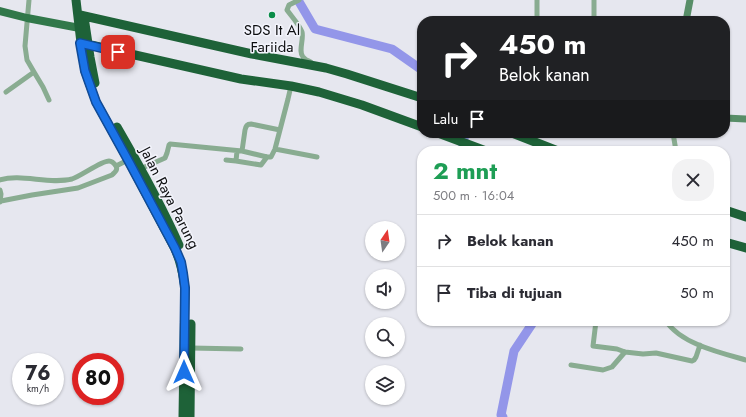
<!DOCTYPE html>
<html lang="id">
<meta charset="utf-8">
<style>
:root{--surface:#fff;--page:#f2f2f3;--text:#2b2b33;--muted:#7c7c81;--line:#e1e1e2}
body{margin:0;font-family:Jost,sans-serif;background:var(--page);color:var(--text);height:100vh;display:flex;flex-direction:column;font-size:15px;white-space:nowrap}
*{box-sizing:border-box;margin:0}
p{font-size:13px;color:var(--muted)}
.icon{flex:none;width:22px;height:22px;fill:none;stroke:currentColor;stroke-width:2;stroke-linecap:round;stroke-linejoin:round}
.map{position:relative;flex:1;overflow:hidden}
.drawer{position:absolute;left:417px;top:146px;width:313px;height:180px;display:flex;flex-direction:column;background:var(--surface);border-radius:16px;box-shadow:0 1px 3px #0004}
.drawer>*{flex:none}
.top-card{position:absolute;left:417px;top:16px;width:313px;height:122px;border-radius:16px;box-shadow:0 1px 3px #0004;background:#202124;color:#fff;overflow:hidden}
.needle{width:26px;rotate:13deg}
.fabs{position:absolute;left:365px;top:221px;display:grid;gap:8px}
.fabs a{display:grid;place-items:center;width:40px;height:40px;border-radius:50%;background:var(--surface);box-shadow:0 1px 3px #0004;font-size:20px}
.speed{position:absolute;left:12px;top:353px;display:flex;gap:8px;font-size:20px;font-weight:700;text-align:center}
.speed>*{display:grid;place-content:center;width:52px;height:52px;border-radius:50%;background:var(--surface);box-shadow:0 1px 3px #0004;line-height:1}
.speed small{font-size:10px;font-weight:400}
.speed .limit{border:6px solid #d22;background:#fff;color:#111}
.pin{position:absolute;display:grid;place-items:center;width:34px;height:34px;color:#fff;margin:-17px;border-radius:8px;box-shadow:0 2px 6px #0006}
.me{position:absolute;width:44px;margin:-22px;rotate:0deg;stroke-linejoin:round;filter:drop-shadow(0 0 3px #0008)}
.turn{display:flex;align-items:center;gap:14px;height:84px;padding:0 16px;font-size:18px}
.turn .icon{width:52px;height:52px;stroke-width:2.5}
.turn b{display:block;font-size:28px;line-height:34px}
.then{display:flex;align-items:center;height:38px;padding:0 16px;background:#0003;gap:8px;font-size:15px}
.round{display:grid;place-items:center;flex:none;width:42px;height:42px;border-radius:16px;background:var(--page)}
.overview{display:flex;align-items:center;justify-content:space-between;height:68px;padding:0 16px}
h1{font-size:24px;font-weight:700;line-height:30px;color:#1e9e55}
ul{padding:0;list-style:none}
li{display:flex;align-items:center;gap:12px;height:52px;padding:0 16px;border-top:1px solid var(--line)}
li div{flex:1}
li b{display:block;font-size:15px}
li em{font-style:normal}
.map>svg:first-child{display:block}
</style>
<div class="map">
<svg width="746" height="417" viewBox="0 0 746 417">
<rect width="100%" height="100%" fill="#e6e7ef"/>
<g fill="none" stroke-linecap="round" stroke-linejoin="round">
<path stroke="#9396e9" stroke-width="9" d="M 298,0 L 315,29 L 392,49 L 422,70
M 462,151 L 465,133
M 503,417 L 501,415 L 514,351 L 532,324 L 530,321"/>
<path stroke="#89ac91" stroke-width="5" d="M 299,0 L 289,5 L 287,10 C 292,17 299,24 302,32 C 304,39 298,52 303,57 C 305,60 308,61 311,62 L 311,63
M 594,0 L 594,21
M 537,21 L 537,0
M 34,72 L 43,87 L 49,100
M 6,92 L 34,72 L 27,60 L 25,46 L 29,0
M 534,133 L 535,142
M 673,133 L 676,151
M 275,149 L 317,157
M 242,151 L 245,130 C 246,126 247,124 251,124 L 280,130
M 226,160 L 236,161 L 237,151
M 236,161 L 261,165 L 267,157
M 116,166 L 130,159
M 140,169 L 165,158 L 167,153 L 169,145 L 170,144 L 242,151 L 267,157 L 271,157 L 275,149 L 288,99 L 291,86
M 0,180 C 21,173 49,185 72,179 C 81,176 101,161 109,161 C 112,161 114,163 116,166
M 0,190 L 1,194 L 0,202
M 1,201 L 32,195 L 78,188 L 112,175 C 115,172 118,170 116,166
M 596,321 L 593,346 L 617,349 L 625,352 L 643,354 L 656,353 L 692,361 L 694,360 L 696,357 L 700,345
M 666,321 C 681,344 721,353 746,360
M 191,348 L 241,349
M 571,365 L 603,370 L 612,367 L 625,352"/>
<path stroke="#588e68" stroke-width="7" d="M 686,21 L 690,0
M 725,118 L 746,119"/>
<path stroke="#31784a" stroke-width="8" d="M 0,11 L 27,18 L 85,29"/>
<path stroke="#1e6238" stroke-width="9" d="M 76,0 L 81,43 L 85,71 L 96,102 L 128,160 L 175,249 C 181,262 183,273 185,288 L 183,417
M 80,15 L 252,54 L 326,68 L 347,74 L 422,98
M 84,17 L 90,57 L 95,83
M 82,43 L 241,79 L 291,86 L 319,92 L 362,105 L 422,127
M 117,127 C 139,165 161,204 179,245
M 438,133 L 486,151
M 512,133 L 558,151
M 725,210 L 746,217
M 725,242 L 746,248
M 190,417 L 191,324"/>
</g>
<g fill="none" stroke-linecap="round" stroke-linejoin="round">
<g stroke="#114b97" stroke-width="10">
<path id="route" d="M 118,52 L 80,43 L 85,71 L 96,102 L 128,160 L 175,248 L 181,262 L 183,273 L 185,288 L 184,372"/>
</g>
<use href="#route" stroke="#1a73e8" stroke-width="7"/>
</g>
<circle fill="#0b8d49" stroke="#f3f4fc" stroke-width="1.5" cx="272" cy="15" r="4"/>
<g text-anchor="middle" dominant-baseline="central" stroke-width="3" stroke-linejoin="round" paint-order="stroke">
<g font-size="15" fill="#0d0e10" stroke="#f3f4fc">
<text x="272" y="30">SDS It Al<tspan x="272" dy="17">Fariida</tspan></text>
</g>
<g font-size="15" fill="#0d0e10" stroke="#f3f4fc">
<text transform="translate(170 198) rotate(63)">Jalan Raya Parung</text>
</g>
</g>
</svg>
<div class="fabs">
<a><svg class="needle" viewBox="-14 -14 28 28"><path d="M0-13l5 13h-10z" fill="#e53935"/><path d="M0 13l5-13h-10z" fill="#7c7c81"/></svg></a>
<a><svg class="icon" aria-label="sound" viewBox="0 0 24 24"><path d="M4 9h4l5-4v14l-5-4H4zM17 9q2 3 0 6"/></svg></a>
<a><svg class="icon" aria-label="search" viewBox="0 0 24 24"><circle cx="10" cy="10" r="6"/><path d="M15 15l6 6"/></svg></a>
<a><svg class="icon" aria-label="layers" viewBox="0 0 24 24"><path d="M12 4l9 5-9 5-9-5zM3 14l9 5 9-5"/></svg></a>
</div>
<div class="speed"><div>76<small>km/h</small></div><div class="limit">80</div></div>
<div class="pin" style="left:118px;top:52px;background:#d93025"><svg class="icon" aria-label="arrive" viewBox="0 0 24 24"><path d="M6 21V4h12l-3 4 3 4H6"/></svg></div>
<svg class="me" style="left:184px;top:372px" viewBox="-20 -20 40 40"><path d="M0-17L14 15 0 8-14 15z" fill="#1a73e8" stroke="#fff" stroke-width="4"/></svg>
<div class="top-card">
<div class="turn"><svg class="icon" aria-label="right" viewBox="0 0 24 24"><path d="M7 20v-9h11M14 6l5 5-5 5"/></svg><div><b>450 m</b>Belok kanan</div></div>
<div class="then">Lalu<svg class="icon" aria-label="arrive" viewBox="0 0 24 24"><path d="M6 21V4h12l-3 4 3 4H6"/></svg></div>
</div>
<section class="drawer">
<div class="overview"><div><h1>2 mnt</h1><p>500 m · 16:04</p></div><a class="round"><svg class="icon" aria-label="close" viewBox="0 0 24 24"><path d="M6 6l12 12M18 6L6 18"/></svg></a></div>
<ul>
<li><svg class="icon" aria-label="right" viewBox="0 0 24 24"><path d="M7 20v-9h11M14 6l5 5-5 5"/></svg><div><b>Belok kanan</b></div><em>450 m</em></li>
<li><svg class="icon" aria-label="arrive" viewBox="0 0 24 24"><path d="M6 21V4h12l-3 4 3 4H6"/></svg><div><b>Tiba di tujuan</b></div><em>50 m</em></li>
</ul>
</section>
</div>
